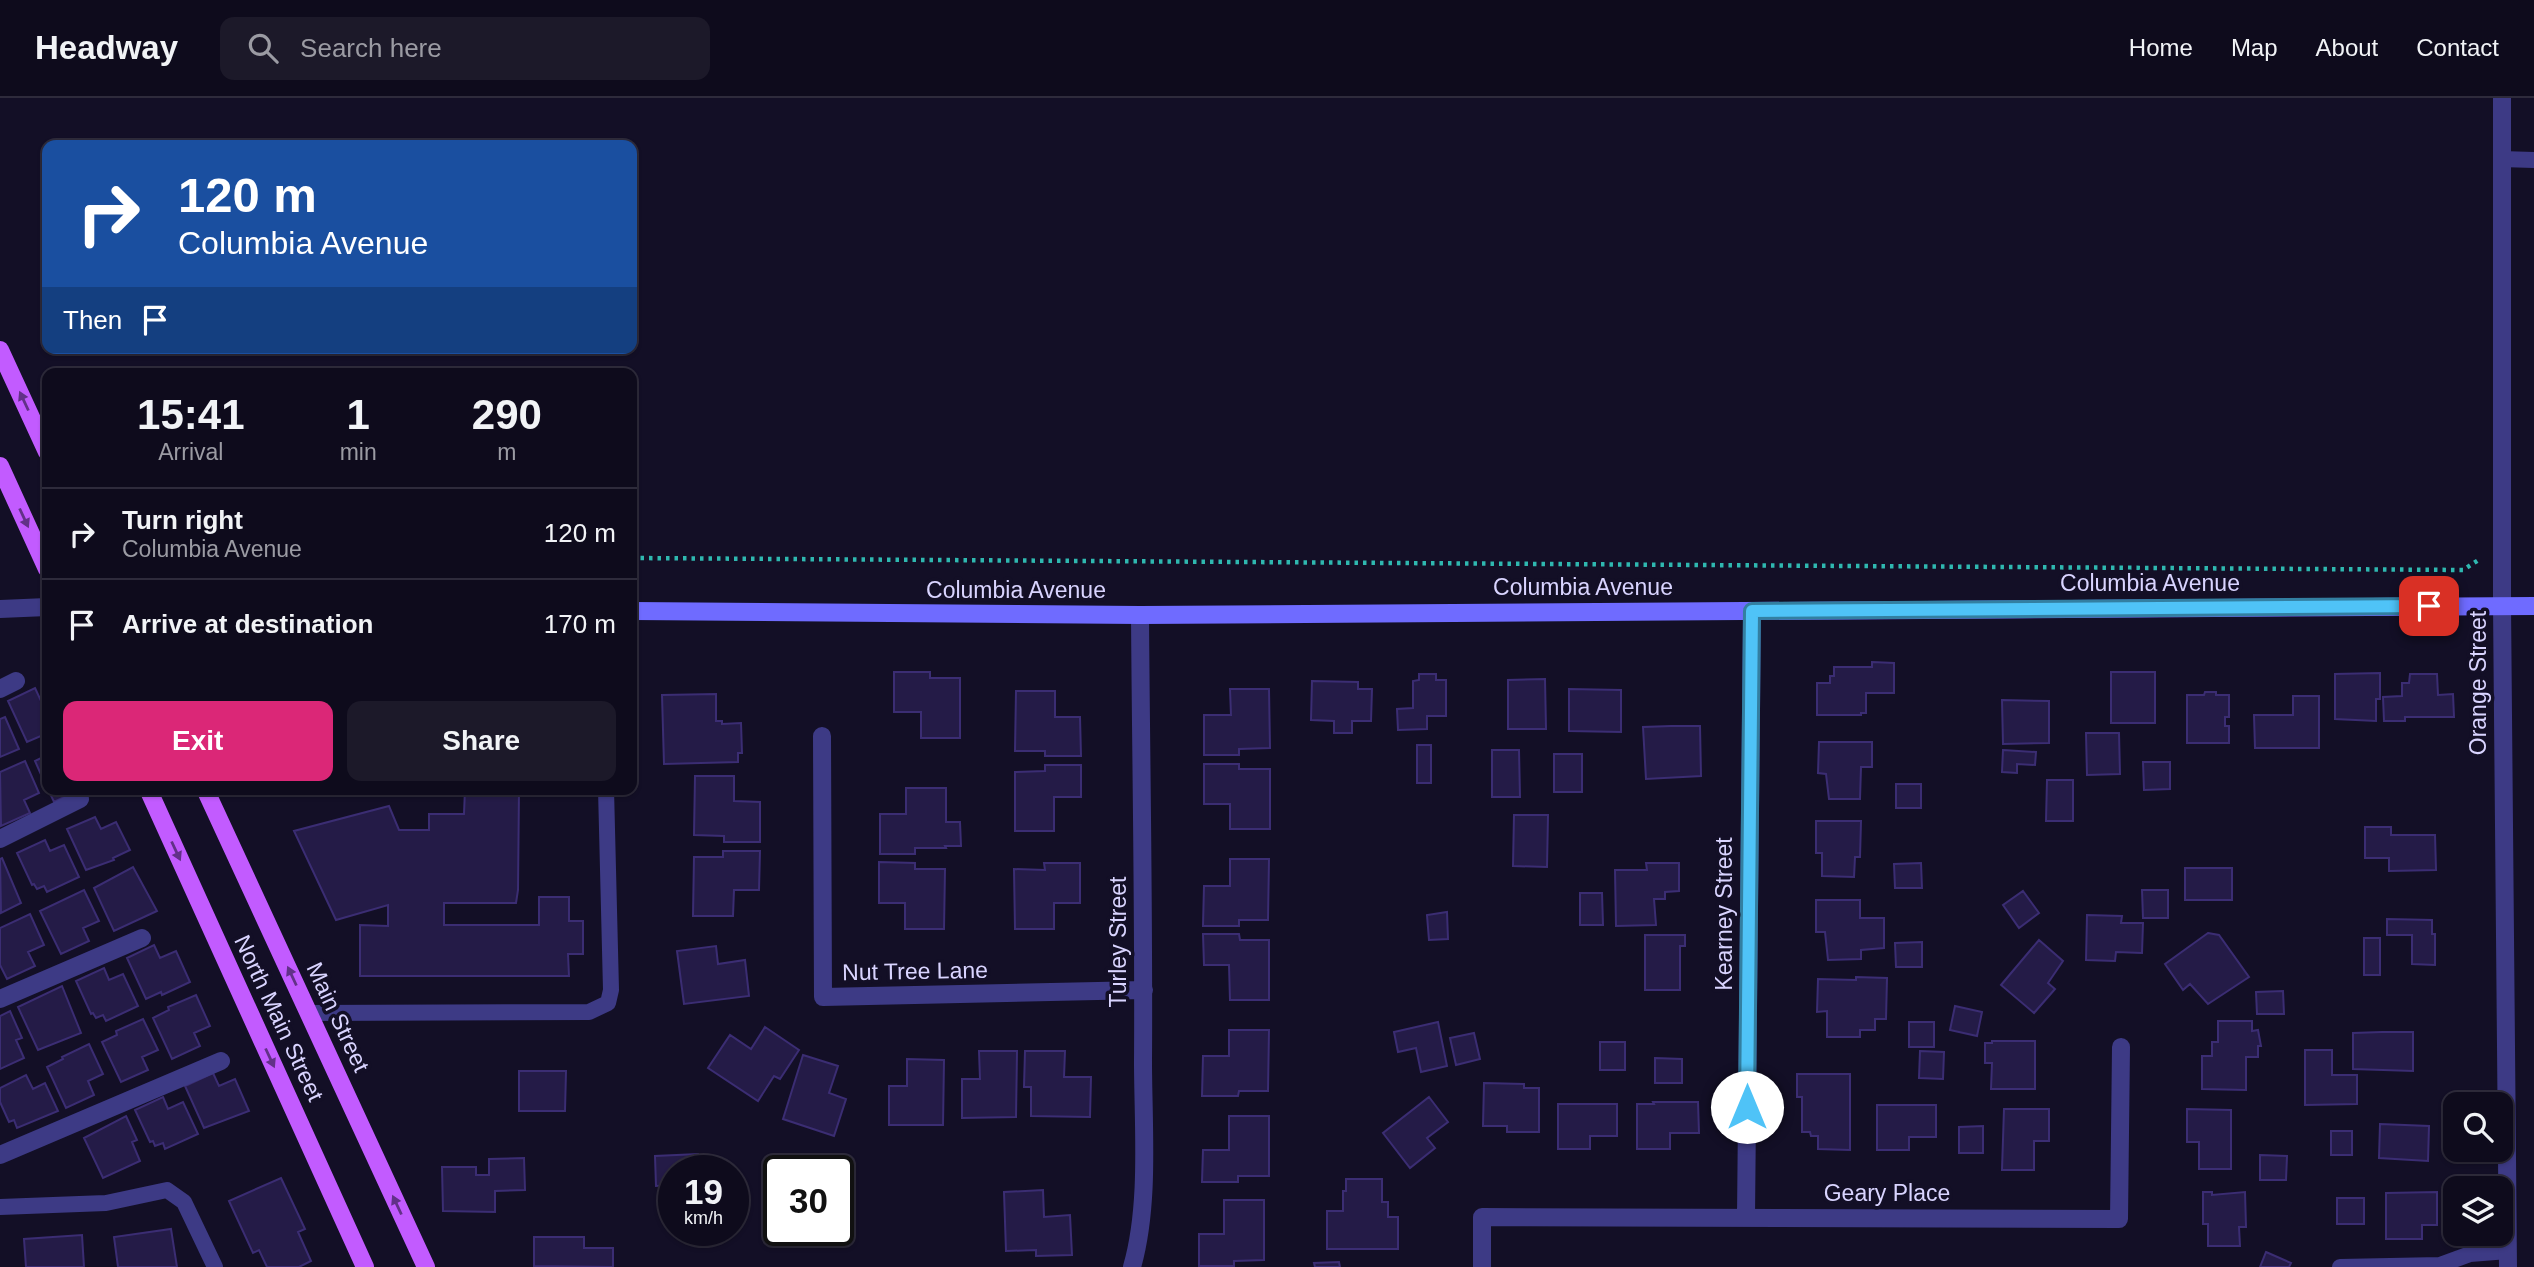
<!DOCTYPE html>
<style>
:root{--surface:#0e0b1c;--page:#1c1929;--text:#f1f3f6;--muted:#9b9ba3;--line:#2e2b3b;--accent:#db2777}
body{margin:0;font-family:Helvetica,sans-serif;background:var(--page);color:var(--text);height:100vh;display:flex;flex-direction:column;font-size:26px;white-space:nowrap}
*{box-sizing:border-box;margin:0}
p{font-size:23px;color:var(--muted)}
.icon{flex:none;width:38px;height:38px;fill:none;stroke:currentColor;stroke-width:2;stroke-linecap:round;stroke-linejoin:round}
.map{position:relative;flex:1;overflow:hidden}
.sheet{position:absolute;left:42px;top:270px;width:595px;height:427px;display:flex;flex-direction:column;background:var(--surface);border-radius:14px;box-shadow:0 2px 5px #0004,0 0 0 2px var(--line)}
.sheet>*{flex:none}
.guide{position:absolute;left:42px;top:42px;width:595px;height:214px;border-radius:14px;box-shadow:0 2px 5px #0004,0 0 0 2px var(--line);background:#1a4fa0;color:#fff;overflow:hidden}
.controls{position:absolute;left:2443px;top:994px;display:grid;gap:14px}
.controls a{display:grid;place-items:center;width:70px;height:70px;border-radius:14px;background:var(--surface);box-shadow:0 2px 5px #0004,0 0 0 2px var(--line);font-size:35px}
.speed{position:absolute;left:658px;top:1057px;display:flex;gap:14px;font-size:35px;font-weight:700;text-align:center}
.speed>*{display:grid;place-content:center;width:91px;height:91px;border-radius:50%;background:var(--surface);box-shadow:0 2px 5px #0004,0 0 0 2px var(--line);line-height:1}
.speed small{font-size:18px;font-weight:400}
.speed .limit{border:4px solid #111;border-radius:10px;background:#fff;color:#111}
.pin{position:absolute;display:grid;place-items:center;width:60px;height:60px;color:#fff;margin:-30px;border-radius:14px;box-shadow:0 4px 10px #0006}
.me{position:absolute;width:77px;margin:-38px;rotate:0deg;stroke-linejoin:round;filter:drop-shadow(0 0 5px #0008)}
.turn{display:flex;align-items:center;gap:24px;height:147px;padding:0 21px;font-size:32px}
.turn .icon{width:91px;height:91px;stroke-width:2.5}
.turn b{display:block;font-size:49px;line-height:60px}
.then{display:flex;align-items:center;height:66px;padding:0 21px;background:#0003;gap:14px;font-size:26px}
.eta{display:flex;justify-content:space-evenly;align-items:center;height:119px;text-align:center}
.eta b{font-size:42px;font-weight:700;line-height:49px}
.button{display:flex;gap:14px;margin-top:auto;padding:14px 21px}
.button a{flex:1;height:80px;border-radius:14px;background:var(--accent);color:#fff;font-size:28px;font-weight:700;line-height:80px;text-align:center}
.button a+a{background:var(--page);color:var(--text)}
ul{padding:0;list-style:none}
li{display:flex;align-items:center;gap:21px;height:91px;padding:0 21px;border-top:2px solid var(--line)}
li div{flex:1}
li b{display:block;font-size:26px}
li em{font-style:normal}
header{display:flex;align-items:center;gap:42px;box-sizing:border-box;height:98px;padding:0 35px;background:var(--surface);border-bottom:2px solid var(--line)}
header strong{font-size:33px}
nav{display:flex;gap:38px;margin-inline-start:auto;font-size:24px}
.search{width:490px;height:63px;background:var(--page);display:flex;align-items:center;gap:18px;box-sizing:border-box;padding:0 24px;border-radius:14px;color:var(--muted);font-size:26px}
.map>svg:first-child{display:block}
</style>
<header>
<strong>Headway</strong>
<div class="search"><svg class="icon" aria-label="search" viewBox="0 0 24 24"><circle cx="10" cy="10" r="6"/><path d="M15 15l6 6"/></svg>Search here</div>
<nav><a>Home</a><a>Map</a><a>About</a><a>Contact</a></nav>
</header>
<div class="map">
<svg width="2534" height="1169" viewBox="0 0 2534 1169">
<rect width="100%" height="100%" fill="#130f26"/>
<path fill="#241b47" stroke="#3b2d73" stroke-width="2" d="M 1872,564 L 1894,565 L 1894,595 L 1866,595 L 1866,615 L 1861,615 L 1861,617 L 1817,617 L 1817,585 L 1830,585 L 1830,578 L 1834,578 L 1834,569 L 1872,569 Z
M 894,574 L 930,574 L 930,580 L 960,580 L 960,640 L 921,640 L 921,614 L 894,614 Z
M 2111,574 L 2155,574 L 2155,625 L 2111,625 Z
M 2380,575 L 2380,601 L 2376,601 L 2376,623 L 2335,621 L 2335,576 Z
M 1419,576 L 1436,576 L 1436,582 L 1446,582 L 1446,618 L 1427,618 L 1427,631 L 1398,632 L 1397,611 L 1413,610 L 1413,583 L 1419,582 Z
M 2410,576 L 2437,576 L 2438,597 L 2453,596 L 2454,619 L 2405,619 L 2405,623 L 2384,623 L 2383,599 L 2402,598 L 2402,585 L 2409,585 Z
M 1545,581 L 1546,631 L 1508,631 L 1508,582 Z
M 1312,583 L 1358,584 L 1358,591 L 1372,591 L 1371,623 L 1352,623 L 1352,635 L 1334,635 L 1334,623 L 1311,622 Z
M 35,590 L 41,603 L 47,600 L 47,637 L 44,639 L 43,637 L 27,644 L 8,603 Z
M 1230,591 L 1269,591 L 1270,650 L 1239,651 L 1239,657 L 1204,657 L 1204,617 L 1231,617 Z
M 1569,591 L 1621,592 L 1621,634 L 1569,633 Z
M 1016,593 L 1055,593 L 1055,619 L 1080,619 L 1081,658 L 1045,658 L 1045,653 L 1015,653 Z
M 2205,594 L 2216,594 L 2216,597 L 2229,597 L 2229,619 L 2225,619 L 2225,628 L 2229,628 L 2229,645 L 2187,645 L 2187,597 L 2204,597 Z
M 716,596 L 716,623 L 722,623 L 722,626 L 741,625 L 742,655 L 738,655 L 738,664 L 664,666 L 662,597 Z
M 2293,598 L 2319,598 L 2319,650 L 2255,650 L 2254,617 L 2293,617 Z
M 2002,602 L 2049,603 L 2049,645 L 2003,646 Z
M 5,619 L 19,651 L 0,659 L 0,621 Z
M 1671,628 L 1700,628 L 1701,678 L 1646,681 L 1643,629 Z
M 2086,635 L 2119,635 L 2120,676 L 2087,677 Z
M 1819,644 L 1872,644 L 1872,669 L 1861,669 L 1860,701 L 1829,701 L 1826,676 L 1818,675 Z
M 1417,647 L 1431,647 L 1431,685 L 1417,685 Z
M 1492,652 L 1519,652 L 1520,699 L 1492,699 Z
M 2003,652 L 2036,654 L 2035,667 L 2017,666 L 2017,675 L 2002,674 Z
M 1554,656 L 1582,656 L 1582,694 L 1554,694 Z
M 47,657 L 47,690 L 35,663 Z
M 25,663 L 39,695 L 24,702 L 30,715 L 1,728 L 0,674 Z
M 2143,664 L 2170,664 L 2170,691 L 2144,692 Z
M 1204,666 L 1239,666 L 1239,671 L 1270,671 L 1270,731 L 1230,731 L 1230,706 L 1204,706 Z
M 1045,667 L 1081,667 L 1081,699 L 1054,699 L 1054,733 L 1015,733 L 1015,674 L 1045,673 Z
M 695,678 L 734,678 L 734,703 L 760,704 L 760,744 L 724,744 L 724,738 L 694,737 Z
M 2047,682 L 2073,682 L 2073,723 L 2046,723 Z
M 1896,686 L 1921,686 L 1921,710 L 1896,710 Z
M 906,690 L 946,690 L 946,724 L 960,724 L 961,748 L 945,748 L 946,750 L 915,750 L 915,756 L 880,756 L 880,716 L 906,716 Z
M 48,691 L 81,691 L 54,704 Z
M 465,691 L 519,691 L 518,792 L 516,805 L 444,805 L 444,827 L 539,827 L 539,799 L 569,799 L 569,823 L 583,823 L 583,856 L 568,856 L 569,878 L 360,878 L 360,827 L 388,828 L 388,807 L 336,822 L 294,733 L 389,708 L 399,732 L 429,732 L 429,716 L 464,716 Z
M 1514,717 L 1548,717 L 1547,769 L 1513,768 Z
M 95,719 L 101,731 L 116,724 L 130,752 L 113,760 L 114,762 L 86,772 L 67,731 Z
M 1816,723 L 1861,723 L 1860,759 L 1855,759 L 1854,779 L 1822,778 L 1822,755 L 1816,755 Z
M 2365,729 L 2391,729 L 2391,737 L 2435,737 L 2436,772 L 2389,773 L 2389,760 L 2365,760 Z
M 45,742 L 50,753 L 64,747 L 79,779 L 47,794 L 44,788 L 37,791 L 34,786 L 32,787 L 17,755 Z
M 723,753 L 760,753 L 759,792 L 734,792 L 733,818 L 693,818 L 694,759 L 723,759 Z
M 2,760 L 21,805 L 1,815 L 0,761 Z
M 1230,761 L 1269,761 L 1268,822 L 1239,822 L 1239,828 L 1203,828 L 1204,788 L 1230,788 Z
M 879,764 L 915,765 L 915,771 L 945,771 L 944,831 L 905,831 L 905,805 L 879,805 Z
M 1044,765 L 1080,765 L 1080,805 L 1054,805 L 1054,831 L 1015,831 L 1014,771 L 1045,772 Z
M 1646,765 L 1679,765 L 1679,793 L 1665,794 L 1665,801 L 1654,801 L 1656,827 L 1616,828 L 1615,772 L 1647,772 Z
M 1921,765 L 1922,790 L 1895,790 L 1894,766 Z
M 133,769 L 157,813 L 114,833 L 94,790 Z
M 2185,770 L 2232,770 L 2232,802 L 2185,802 Z
M 84,792 L 99,823 L 83,830 L 89,843 L 61,856 L 40,813 Z
M 2142,792 L 2168,792 L 2168,820 L 2143,820 Z
M 2023,793 L 2039,815 L 2019,830 L 2003,807 Z
M 1580,795 L 1602,795 L 1603,827 L 1580,827 Z
M 1816,802 L 1860,802 L 1860,820 L 1884,820 L 1884,850 L 1861,852 L 1861,861 L 1828,862 L 1825,834 L 1816,834 Z
M 1447,814 L 1448,841 L 1429,842 L 1427,817 Z
M 30,816 L 44,847 L 28,854 L 35,868 L 7,881 L 0,867 L 0,830 Z
M 2087,817 L 2122,818 L 2121,825 L 2143,825 L 2142,855 L 2116,854 L 2115,863 L 2086,862 Z
M 2387,821 L 2432,822 L 2432,836 L 2435,836 L 2435,867 L 2412,866 L 2412,837 L 2387,837 Z
M 2208,835 L 2219,837 L 2249,879 L 2208,906 L 2190,886 L 2183,892 L 2165,866 Z
M 1203,836 L 1239,836 L 1240,842 L 1269,842 L 1269,902 L 1230,902 L 1229,867 L 1204,867 Z
M 1645,837 L 1685,837 L 1685,848 L 1680,848 L 1680,892 L 1645,892 Z
M 2364,840 L 2380,840 L 2380,877 L 2364,877 Z
M 2039,842 L 2063,863 L 2048,885 L 2055,891 L 2034,915 L 2001,887 Z
M 1922,844 L 1922,869 L 1896,869 L 1895,845 Z
M 154,847 L 160,860 L 176,853 L 190,884 L 162,897 L 161,894 L 146,901 L 127,860 Z
M 716,848 L 718,866 L 745,862 L 749,898 L 684,906 L 677,853 Z
M 104,870 L 109,882 L 123,876 L 138,908 L 106,923 L 103,917 L 96,920 L 93,915 L 91,916 L 76,883 Z
M 1856,879 L 1887,880 L 1886,921 L 1875,921 L 1875,932 L 1860,932 L 1860,939 L 1827,939 L 1827,913 L 1817,914 L 1818,881 L 1856,882 Z
M 62,888 L 81,935 L 38,952 L 18,909 Z
M 2283,893 L 2284,916 L 2257,916 L 2256,894 Z
M 196,897 L 210,928 L 194,935 L 200,948 L 172,961 L 153,920 L 169,912 L 168,909 Z
M 1955,908 L 1982,914 L 1977,938 L 1950,932 Z
M 10,913 L 22,940 L 16,942 L 24,960 L 0,971 L 0,918 Z
M 143,921 L 158,952 L 142,959 L 148,972 L 121,984 L 102,944 L 117,937 L 116,933 Z
M 2218,923 L 2252,923 L 2252,933 L 2258,932 L 2261,948 L 2258,948 L 2258,959 L 2246,959 L 2246,992 L 2202,991 L 2202,958 L 2212,958 L 2212,944 L 2218,944 Z
M 1438,924 L 1447,968 L 1421,974 L 1416,950 L 1398,954 L 1394,934 Z
M 1909,924 L 1934,924 L 1934,949 L 1909,949 Z
M 765,929 L 799,952 L 780,981 L 774,978 L 758,1003 L 708,970 L 730,937 L 751,951 Z
M 1229,932 L 1269,932 L 1268,993 L 1239,993 L 1238,998 L 1202,998 L 1203,958 L 1229,958 Z
M 2382,934 L 2413,934 L 2413,973 L 2353,971 L 2353,935 Z
M 1474,935 L 1480,961 L 1456,967 L 1450,940 Z
M 1992,943 L 2035,943 L 2035,991 L 1991,991 L 1992,965 L 1985,965 L 1985,945 L 1992,945 Z
M 1600,944 L 1625,944 L 1625,972 L 1600,972 Z
M 89,946 L 103,976 L 88,983 L 94,997 L 66,1010 L 47,969 L 63,961 L 62,959 Z
M 2305,952 L 2332,952 L 2332,977 L 2357,977 L 2357,1006 L 2305,1007 Z
M 979,953 L 1017,953 L 1016,1019 L 962,1020 L 962,981 L 980,981 Z
M 1025,953 L 1065,953 L 1064,979 L 1091,979 L 1090,1019 L 1031,1018 L 1031,989 L 1024,989 Z
M 1920,953 L 1944,954 L 1943,981 L 1919,980 Z
M 803,957 L 838,968 L 829,995 L 846,1001 L 834,1038 L 783,1021 Z
M 1655,960 L 1682,961 L 1682,985 L 1655,985 Z
M 907,961 L 944,962 L 943,1027 L 889,1027 L 889,988 L 907,988 Z
M 519,973 L 566,973 L 565,1013 L 519,1013 Z
M 213,975 L 219,988 L 235,981 L 249,1013 L 204,1030 L 185,988 Z
M 1797,976 L 1850,976 L 1850,1052 L 1818,1051 L 1818,1038 L 1811,1038 L 1810,1034 L 1802,1034 L 1802,999 L 1797,999 Z
M 26,977 L 33,991 L 45,985 L 58,1013 L 17,1030 L 14,1022 L 9,1024 L 0,1004 L 0,990 Z
M 1484,985 L 1524,986 L 1524,990 L 1539,990 L 1539,1034 L 1507,1034 L 1507,1028 L 1483,1028 Z
M 163,999 L 168,1011 L 183,1004 L 198,1036 L 165,1051 L 163,1045 L 155,1048 L 153,1043 L 150,1044 L 135,1012 Z
M 1429,999 L 1448,1024 L 1427,1040 L 1435,1050 L 1410,1070 L 1383,1035 Z
M 1653,1004 L 1698,1004 L 1699,1035 L 1670,1035 L 1670,1051 L 1637,1051 L 1637,1006 L 1654,1006 Z
M 1558,1006 L 1617,1006 L 1617,1038 L 1590,1038 L 1590,1051 L 1558,1051 Z
M 1877,1007 L 1936,1007 L 1936,1039 L 1909,1039 L 1909,1052 L 1877,1052 Z
M 2004,1011 L 2049,1011 L 2049,1043 L 2034,1043 L 2034,1072 L 2002,1072 Z
M 2187,1011 L 2231,1012 L 2231,1071 L 2199,1071 L 2199,1044 L 2187,1044 Z
M 126,1018 L 137,1042 L 132,1044 L 140,1063 L 103,1080 L 84,1040 Z
M 1229,1018 L 1269,1018 L 1269,1078 L 1238,1078 L 1238,1084 L 1202,1084 L 1203,1052 L 1229,1052 Z
M 2380,1026 L 2429,1028 L 2428,1063 L 2379,1060 Z
M 1983,1028 L 1983,1055 L 1959,1055 L 1959,1029 Z
M 2331,1033 L 2352,1033 L 2352,1057 L 2331,1057 Z
M 698,1056 L 699,1073 L 674,1073 L 674,1087 L 656,1088 L 655,1058 Z
M 2260,1057 L 2287,1058 L 2286,1082 L 2260,1082 Z
M 524,1060 L 525,1092 L 495,1093 L 495,1114 L 443,1113 L 442,1069 L 476,1069 L 476,1077 L 489,1077 L 489,1061 Z
M 281,1080 L 305,1131 L 298,1134 L 311,1163 L 299,1169 L 267,1169 L 259,1152 L 253,1155 L 229,1103 Z
M 1346,1081 L 1382,1081 L 1382,1104 L 1388,1104 L 1388,1119 L 1398,1119 L 1398,1151 L 1327,1151 L 1327,1113 L 1343,1113 L 1343,1093 L 1346,1093 Z
M 1043,1092 L 1044,1119 L 1070,1117 L 1072,1157 L 1036,1158 L 1036,1152 L 1006,1153 L 1004,1094 Z
M 2203,1094 L 2212,1094 L 2212,1097 L 2245,1094 L 2246,1129 L 2239,1129 L 2240,1148 L 2208,1148 L 2208,1126 L 2203,1126 Z
M 2437,1094 L 2437,1127 L 2422,1127 L 2422,1141 L 2386,1141 L 2386,1095 Z
M 2337,1100 L 2364,1100 L 2364,1126 L 2337,1126 Z
M 1224,1102 L 1264,1102 L 1264,1162 L 1234,1163 L 1234,1168 L 1199,1168 L 1199,1136 L 1224,1136 Z
M 171,1131 L 177,1169 L 118,1169 L 114,1139 Z
M 82,1137 L 84,1169 L 26,1169 L 24,1141 Z
M 534,1139 L 584,1139 L 584,1150 L 613,1150 L 613,1169 L 534,1168 Z
M 2266,1154 L 2291,1165 L 2289,1169 L 2260,1169 Z
M 1339,1164 L 1340,1169 L 1315,1169 L 1314,1165 Z"/>
<g fill="none" stroke-linecap="round" stroke-linejoin="round">
<path stroke="#2fb8b0" stroke-width="4.5" stroke-dasharray="3.5 5" stroke-linecap="butt" d="M 632,460 L 2463,472 L 2480,461"/>
<path stroke="#3d3a85" stroke-width="16" d="M 2501,61 L 2534,62
M 309,915 L 589,914 L 608,905 L 611,892 L 606,691
M 0,1109 L 106,1105 L 167,1092 L 184,1104 L 215,1169
M 2340,1169 L 2440,1167 L 2470,1156 L 2508,1153"/>
<path stroke="#3d3a85" stroke-width="18" d="M 0,591 L 16,583
M 822,638 L 823,899 L 1144,892
M 0,741 L 80,701
M 0,901 L 142,840
M 0,1057 L 221,963
M 1746,1119 L 1752,513
M 1132,1169 C 1150,1106 1143,1029 1143,963 C 1144,815 1141,666 1140,517
M 1482,1169 L 1482,1119 L 2119,1121 L 2121,949"/>
<path stroke="#3d3a85" stroke-width="18" d="M 2502,0 L 2502,507 L 2508,1169
M 0,511 L 47,509"/>
<path stroke="#6f6bff" stroke-width="18" d="M 632,513 L 1140,517 L 2534,508"/>
<path stroke="#c25bff" stroke-width="18" d="M 0,252 L 47,354
M 0,368 L 47,471
M 148,691 L 365,1169
M 205,691 L 426,1169"/>
</g>
<defs><path id="oneway-solid" d="M-6-.8H1V-3.2L6.5 0L1 3.2V.8H-6Z" transform="scale(1.75)"/></defs>
<g fill="#623188">
<use href="#oneway-solid" transform="translate(24 303) rotate(-115)"/>
<use href="#oneway-solid" transform="translate(24 420) rotate(65)"/>
<use href="#oneway-solid" transform="translate(176 753) rotate(65)"/>
<use href="#oneway-solid" transform="translate(292 878) rotate(-115)"/>
<use href="#oneway-solid" transform="translate(270 960) rotate(65)"/>
<use href="#oneway-solid" transform="translate(397 1107) rotate(-115)"/>
</g>
<g fill="none" stroke-linecap="round" stroke-linejoin="round">
<g stroke="#337fa1" stroke-width="18">
<path id="route" d="M 1747,1009 L 1752,513 L 2429,508"/>
</g>
<use href="#route" stroke="#4fc3f7" stroke-width="12"/>
</g>
<g text-anchor="middle" dominant-baseline="central" stroke-width="7" stroke-linejoin="round" paint-order="stroke">
<g font-size="23" fill="#d9d4ff" stroke="#130f26">
<text x="2150" y="485">Columbia Avenue</text>
<text x="1583" y="489">Columbia Avenue</text>
<text x="1016" y="492">Columbia Avenue</text>
<text transform="translate(2478 585) rotate(-90)">Orange Street</text>
<text transform="translate(1724 816) rotate(-90)">Kearney Street</text>
<text transform="translate(1118 844) rotate(-90)">Turley Street</text>
<text transform="translate(915 873) rotate(-1)">Nut Tree Lane</text>
<text transform="translate(338 919) rotate(65)">Main Street</text>
<text transform="translate(279 920) rotate(65)">North Main Street</text>
<text x="1887" y="1095">Geary Place</text>
</g>
</g>
</svg>
<div class="controls">
<a><svg class="icon" aria-label="search" viewBox="0 0 24 24"><circle cx="10" cy="10" r="6"/><path d="M15 15l6 6"/></svg></a>
<a><svg class="icon" aria-label="layers" viewBox="0 0 24 24"><path d="M12 4l9 5-9 5-9-5zM3 14l9 5 9-5"/></svg></a>
</div>
<div class="speed"><div>19<small>km/h</small></div><div class="limit">30</div></div>
<div class="pin" style="left:2429px;top:508px;background:#d93025"><svg class="icon" aria-label="arrive" viewBox="0 0 24 24"><path d="M6 21V4h12l-3 4 3 4H6"/></svg></div>
<svg class="me" style="left:1747px;top:1009px" viewBox="-20 -20 40 40"><circle r="19" fill="#fff"/><path d="M0-13L10 11 0 6-10 11z" fill="#4fc3f7"/></svg>
<div class="guide">
<div class="turn"><svg class="icon" aria-label="right" viewBox="0 0 24 24"><path d="M7 20v-9h11M14 6l5 5-5 5"/></svg><div><b>120 m</b>Columbia Avenue</div></div>
<div class="then">Then<svg class="icon" aria-label="arrive" viewBox="0 0 24 24"><path d="M6 21V4h12l-3 4 3 4H6"/></svg></div>
</div>
<section class="sheet">
<div class="eta">
<div><b>15:41</b><p>Arrival</p></div>
<div><b>1</b><p>min</p></div>
<div><b>290</b><p>m</p></div>
</div>
<ul>
<li><svg class="icon" aria-label="right" viewBox="0 0 24 24"><path d="M7 20v-9h11M14 6l5 5-5 5"/></svg><div><b>Turn right</b><p>Columbia Avenue</p></div><em>120 m</em></li>
<li><svg class="icon" aria-label="arrive" viewBox="0 0 24 24"><path d="M6 21V4h12l-3 4 3 4H6"/></svg><div><b>Arrive at destination</b></div><em>170 m</em></li>
</ul>
<div class="button"><a>Exit</a><a>Share</a></div>
</section>
</div>
